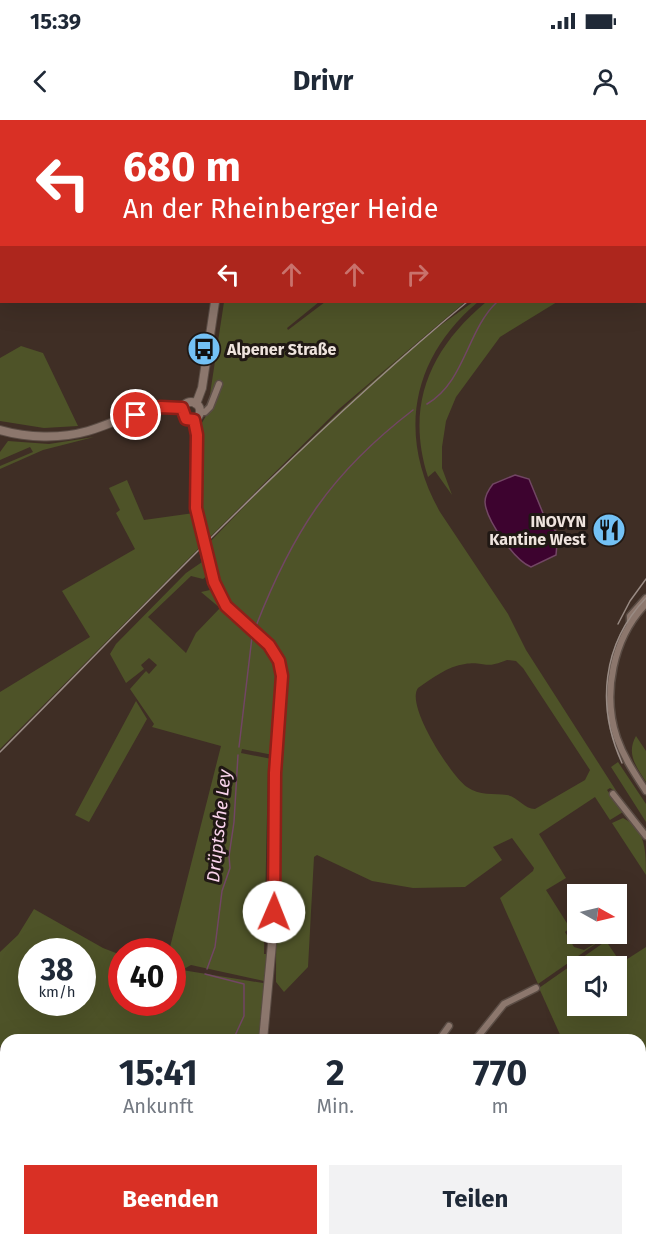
<!DOCTYPE html>
<html lang="de">
<meta charset="utf-8">
<style>
:root{--surface:#fff;--page:#f2f2f3;--text:#1f2937;--muted:#747a83;--accent:#d93025}
body{margin:0;font-family:"Fira Sans",sans-serif;background:var(--page);color:var(--text);height:100vh;display:flex;flex-direction:column;font-size:22px;white-space:nowrap}
*{box-sizing:border-box;margin:0}
p{font-size:20px;color:var(--muted)}
.icon{flex:none;width:33px;height:33px;fill:none;stroke:currentColor;stroke-width:2;stroke-linecap:round;stroke-linejoin:round}
.map{position:relative;flex:1;overflow:hidden}
.drawer{position:absolute;left:0px;top:914px;width:646px;height:212px;display:flex;flex-direction:column;background:var(--surface);border-radius:18px 18px 0 0;box-shadow:0 6px 24px #0002}
.drawer>*{flex:none}
.guide{position:absolute;left:0px;top:0px;width:646px;height:183px;box-shadow:0 6px 24px #0002;background:#d93025;color:#fff;overflow:hidden}
.needle{width:39px;rotate:98deg}
.tools{position:absolute;left:567px;top:764px;display:grid;gap:12px}
.tools a{display:grid;place-items:center;width:60px;height:60px;border-radius:0px;background:var(--surface);box-shadow:0 6px 24px #0002;font-size:30px}
.speed{position:absolute;left:18px;top:818px;display:flex;gap:12px;font-size:30px;font-weight:700;text-align:center}
.speed>*{display:grid;place-content:center;width:78px;height:78px;border-radius:50%;background:var(--surface);box-shadow:0 6px 24px #0002;line-height:1}
.speed small{font-size:15px;font-weight:400}
.speed .limit{border:9px solid #d22;background:#fff;color:#111}
.pin{position:absolute;display:grid;place-items:center;width:51px;height:51px;color:#fff;margin:-26px;border:3px solid #fff;border-radius:50%;box-shadow:0 2px 6px #0007}
.me{position:absolute;width:66px;margin:-33px;rotate:1deg;stroke-linejoin:round;filter:drop-shadow(0 0 4px #0008)}
.turn{display:flex;align-items:center;gap:21px;height:126px;padding:0 24px;font-size:27px}
.turn .icon{width:78px;height:78px;stroke-width:2.5}
.turn b{display:block;font-size:42px;line-height:51px}
.lanes{display:flex;align-items:center;height:57px;padding:0 24px;background:#0003;justify-content:center;gap:30px;direction:ltr}
.lanes .off{opacity:.35}
.eta{display:flex;justify-content:space-evenly;align-items:center;height:102px;text-align:center}
.eta b{font-size:36px;font-weight:700;line-height:42px}
.action{display:flex;gap:12px;margin-top:auto;padding:12px 24px}
.action a{flex:1;height:69px;border-radius:0px;background:var(--accent);color:#fff;font-size:24px;font-weight:700;line-height:69px;text-align:center}
.action a+a{background:var(--page);color:var(--text)}
.status{display:flex;justify-content:space-between;align-items:center;height:42px;padding:0 30px;background:var(--surface);direction:ltr}
.status svg{height:16px;fill:currentColor}
header{display:flex;justify-content:space-between;align-items:center;height:78px;padding:0 24px;background:var(--surface);font-size:27px;font-weight:700}
.map>svg:first-child{display:block}
</style>
<div class="status"><b>15:39</b><svg viewBox="0 0 49 12"><path d="M0 12V9h3v3zM5 12V6h3v6zM10 12V3h3v9zM15 12V0h3v12zM26 1h20v11H26zM47 4h2v5h-2z"/></svg></div>
<header><svg class="icon" aria-label="back" viewBox="0 0 24 24"><path d="M15 5l-7 7 7 7"/></svg>Drivr<svg class="icon" aria-label="person" viewBox="0 0 24 24"><circle cx="12" cy="8" r="4"/><path d="M4 21q1-7 8-7t8 7"/></svg></header>
<div class="map">
<svg width="646" height="1124" viewBox="0 0 646 1124">
<rect width="100%" height="100%" fill="#3f2e25"/>
<path fill="#4e5328" fill-rule="evenodd" d="M 0,0 L 247,0 L 2,2 L 1,118 Z
M 370,0 L 485,0 L 366,2 Z
M 224,182 L 319,182 L 287,208 L 288,210 L 325,182 L 465,182 L 339,289 L 206,421 L 199,395 L 198,337 L 199,308 L 207,294 Z
M 473,182 L 478,182 C 411,238 397,316 440,392 L 508,494 L 526,530 L 617,672 L 610,668 L 607,670 L 623,692 L 610,700 L 595,677 L 539,714 L 566,758 L 546,770 L 570,808 L 565,812 L 574,827 L 584,830 L 604,818 L 538,864 L 500,778 L 533,751 L 534,748 L 512,718 L 493,727 L 502,740 L 465,767 L 413,768 L 372,761 L 317,735 L 314,737 L 308,847 L 284,872 L 276,862 C 276,788 277,713 279,638 C 280,608 293,572 284,543 C 276,515 249,509 232,488 C 217,469 213,448 207,425 C 290,339 376,249 473,182 ZM 507,540 L 516,541 L 523,548 L 590,650 L 585,660 L 535,689 C 524,689 518,677 507,675 C 494,673 479,676 467,667 C 451,656 405,585 418,568 C 431,559 448,546 465,544 C 485,541 483,550 507,540 Z
M 486,182 L 557,182 L 500,217 L 456,277 L 446,301 L 442,327 L 442,348 L 452,375 L 435,351 L 428,357 C 405,285 430,229 486,182 Z
M 21,226 L 43,233 L 78,306 L 44,308 L 0,301 L 0,238 Z
M 94,317 L 43,330 L 0,349 L 0,346 L 33,332 L 30,327 L 0,340 L 0,332 L 8,321 L 49,324 Z
M 127,360 L 144,400 L 194,393 L 202,425 L 0,629 L 0,572 L 90,517 L 62,471 L 135,429 L 116,393 L 120,390 L 109,368 Z
M 205,440 L 209,454 L 203,459 L 191,456 L 148,497 L 186,533 L 196,513 L 220,488 L 201,472 L 210,470 L 222,487 L 272,536 L 279,559 L 273,635 L 242,629 L 241,633 L 272,639 L 268,648 L 264,834 L 268,834 L 264,861 L 191,845 L 182,850 L 269,864 L 263,919 L 6,920 L 6,931 L 0,926 L 0,832 L 18,815 L 34,789 L 103,828 L 121,835 L 122,882 L 172,882 L 172,831 L 169,831 L 221,626 L 152,607 L 154,604 L 130,569 L 146,551 L 149,554 L 157,545 L 149,538 L 141,545 L 144,549 L 126,563 L 110,534 L 116,524 L 186,453 ZM 32,831 L 82,831 L 82,882 L 32,882 Z
M 136,581 L 147,599 L 89,702 L 75,695 Z
M 636,616 L 646,631 L 646,662 C 636,646 626,634 636,616 Z
M 618,642 L 646,684 L 646,702 L 611,647 Z
M 623,698 C 646,709 646,731 646,755 L 612,703 Z
M 606,821 L 621,843 L 646,827 L 646,1072 L 641,1074 L 640,920 L 562,919 L 539,868 ZM 578,846 L 616,846 L 616,885 L 578,885 Z
M 94,1119 L 197,1119 L 195,1124 L 90,1124 Z"/>
<path fill="#3d032f" stroke="#724664" stroke-width="1.5" d="M 515,355 L 529,359 L 547,403 L 558,413 L 556,435 L 531,447 C 515,441 486,400 485,382 C 485,375 489,369 493,364 Z"/>
<g fill="none" stroke-linecap="round" stroke-linejoin="round">
<path stroke="#724664" stroke-width="1.5" d="M 645,102 L 646,101
M 427,284 C 465,262 467,210 497,182
M 256,506 C 293,411 331,353 413,290
M 239,627 L 252,517
M 207,849 L 215,827 L 222,771 L 230,748 L 229,736 L 234,702 L 238,635
M 205,854 L 244,864 L 244,896 L 233,920
M 152,1124 L 158,1119"/>
<g stroke="#5a4c44" stroke-width="9">
<path id="minor" d="M 200,292 L 205,292 L 210,287 L 219,264
M 646,484 C 613,518 602,574 617,618 C 624,638 635,654 646,671
M 630,503 L 630,496 L 646,478
M 613,674 L 646,716
M 439,920 L 449,906
M 475,920 L 504,884 L 536,868
M 0,941 L 6,957
M 6,981 L 0,994 L 6,999
M 0,1065 L 3,1072 L 2,1124
M 567,1119 L 573,1124
M 54,1124 L 58,1119
M 414,1124 L 418,1119
M 637,1124 L 646,1120"/>
</g>
<g stroke="#5a4c44" stroke-width="10">
<path id="tertiary" d="M 252,2 L 252,0
M182 291a9 9 0 1 1 18 0a9 9 0 1 1-18 0Z
M 196,284 L 202,268 L 215,182
M 194,300 C 198,320 195,339 195,359 C 195,389 204,444 217,471 C 235,507 273,513 282,556 L 275,653 L 273,813 L 263,920
M 0,310 C 28,318 60,319 88,311 C 118,302 150,283 182,288
M 195,1124 L 197,1119"/>
</g>
<use href="#minor" stroke="#8c776d" stroke-width="6"/>
<use href="#tertiary" stroke="#8c776d" stroke-width="8"/>
<path stroke="#998b84" stroke-width="1.5" d="M 645,34 L 646,34
M 618,504 L 630,481 L 646,459
M 0,632 C 152,478 300,320 467,182
M 622,643 C 596,586 602,524 646,478"/>
</g>
<g fill="none" stroke-linecap="round" stroke-linejoin="round">
<g stroke="#8d1f18" stroke-width="15">
<path id="route" d="M 136,295 L 160,287 L 182,288 L 186,299 L 194,300 L 197,315 L 196,388 L 214,462 L 226,486 L 269,525 L 279,541 L 282,556 L 275,653 L 274,792"/>
</g>
<use href="#route" stroke="#d93025" stroke-width="10"/>
</g>
<defs>
<g id="bus-disc" transform="scale(1.725)"><circle r="9.5" fill="#73c1f5" stroke="#201814"/><path d="M-5-6H5V4H4V6H2V4H-2V6H-4V4H-5ZM-3.5-4V0h7V-4ZM-3.5 1.2v1.5H-2V1.2ZM2 1.2v1.5H3.5V1.2Z" fill="#111"/></g>
<g id="restaurant-disc" transform="scale(1.725)"><circle r="9.5" fill="#73c1f5" stroke="#201814"/><path d="M-5-6h1v4h1v-4h1v4h1v-4h1v5L-1.5 .5V6h-2V.5L-5-1ZM5-6V6H3V1.5H1.5Q1.5-4 5-6Z" fill="#111"/></g>
</defs>
<g fill-rule="evenodd">
<use href="#bus-disc" x="204" y="229"/>
<use href="#restaurant-disc" x="609" y="410"/>
</g>
<g text-anchor="middle" dominant-baseline="central" stroke-width="6" stroke-linejoin="round" paint-order="stroke">
<g font-size="16" font-weight="bold" fill="#efe4de" stroke="#201814" text-anchor="start">
<text x="227" y="229">Alpener Straße</text>
<text x="586" y="401" text-anchor="end">INOVYN<tspan x="586" dy="18">Kantine West</tspan></text>
</g>
<g font-size="18" font-style="italic" fill="#f9d3eb" stroke="#201814">
<text transform="translate(219 706) rotate(-84)">Drüptsche Ley</text>
</g>
</g>
</svg>
<div class="tools">
<a><svg class="needle" viewBox="-14 -14 28 28"><path d="M0-13l5 13h-10z" fill="#e53935"/><path d="M0 13l5-13h-10z" fill="#747a83"/></svg></a>
<a><svg class="icon" aria-label="sound" viewBox="0 0 24 24"><path d="M4 9h4l5-4v14l-5-4H4zM17 9q2 3 0 6"/></svg></a>
</div>
<div class="speed"><div>38<small>km/h</small></div><div class="limit">40</div></div>
<div class="pin" style="left:136px;top:295px;background:#d93025"><svg class="icon" aria-label="arrive" viewBox="0 0 24 24"><path d="M6 21V4h12l-3 4 3 4H6"/></svg></div>
<svg class="me" style="left:274px;top:792px" viewBox="-20 -20 40 40"><circle r="19" fill="#fff"/><path d="M0-13L10 11 0 6-10 11z" fill="#d93025"/></svg>
<div class="guide">
<div class="turn"><svg class="icon" aria-label="left" viewBox="0 0 24 24"><path d="M17 20v-9H6M10 6l-5 5 5 5"/></svg><div><b>680 m</b>An der Rheinberger Heide</div></div>
<div class="lanes"><svg class="icon" aria-label="left" viewBox="0 0 24 24"><path d="M17 20v-9H6M10 6l-5 5 5 5"/></svg><svg class="icon off" aria-label="ahead" viewBox="0 0 24 24"><path d="M12 20V5M6 11l6-6 6 6"/></svg><svg class="icon off" aria-label="ahead" viewBox="0 0 24 24"><path d="M12 20V5M6 11l6-6 6 6"/></svg><svg class="icon off" aria-label="right" viewBox="0 0 24 24"><path d="M7 20v-9h11M14 6l5 5-5 5"/></svg></div>
</div>
<section class="drawer">
<div class="eta">
<div><b>15:41</b><p>Ankunft</p></div>
<div><b>2</b><p>Min.</p></div>
<div><b>770</b><p>m</p></div>
</div>
<div class="action"><a>Beenden</a><a>Teilen</a></div>
</section>
</div>
